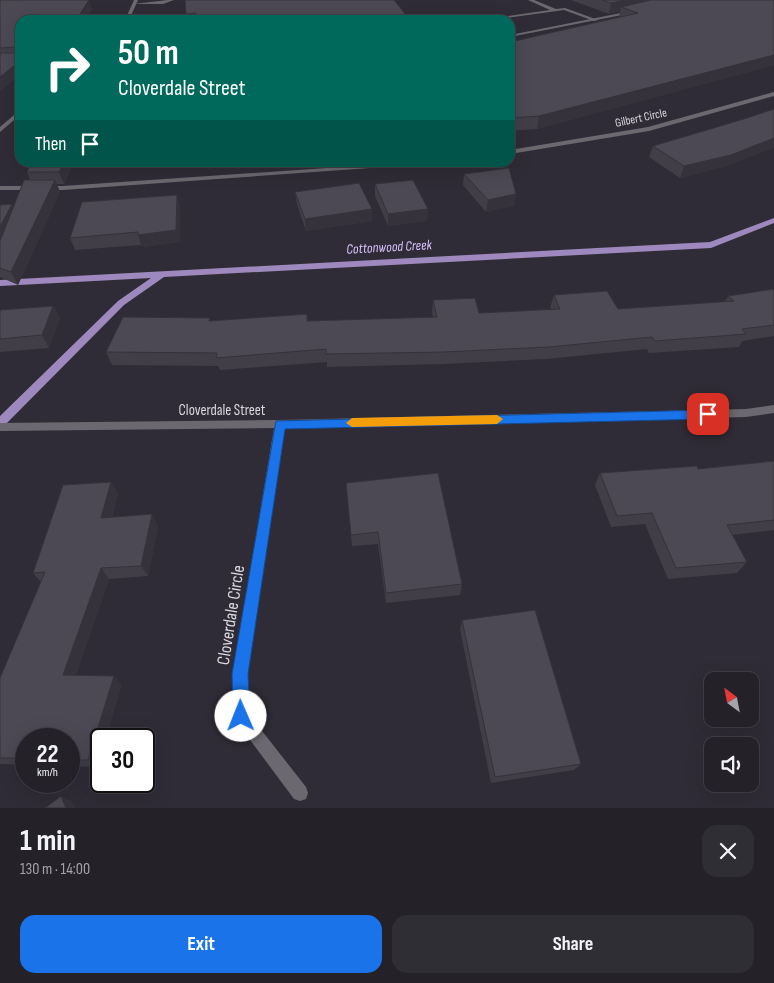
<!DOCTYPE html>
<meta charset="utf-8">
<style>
:root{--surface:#242129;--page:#302e35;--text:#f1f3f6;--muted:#a3a3a8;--line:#413e46;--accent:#1a73e8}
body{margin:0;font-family:"Sofia Sans Condensed",sans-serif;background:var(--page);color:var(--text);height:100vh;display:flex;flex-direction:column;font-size:19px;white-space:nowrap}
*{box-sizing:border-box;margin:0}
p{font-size:16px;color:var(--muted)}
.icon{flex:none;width:28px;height:28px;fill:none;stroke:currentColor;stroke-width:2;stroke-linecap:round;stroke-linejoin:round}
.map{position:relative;height:808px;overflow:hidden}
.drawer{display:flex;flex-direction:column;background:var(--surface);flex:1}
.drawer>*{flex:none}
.hud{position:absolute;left:15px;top:15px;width:500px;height:152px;border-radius:15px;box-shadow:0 5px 20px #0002,0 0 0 1px var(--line);background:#00695c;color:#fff;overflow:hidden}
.needle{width:32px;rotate:328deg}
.tools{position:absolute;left:704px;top:672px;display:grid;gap:10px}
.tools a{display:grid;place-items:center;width:55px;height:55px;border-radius:10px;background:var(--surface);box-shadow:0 5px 20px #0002,0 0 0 1px var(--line);font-size:25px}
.speed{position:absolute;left:15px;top:728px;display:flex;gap:10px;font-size:25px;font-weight:700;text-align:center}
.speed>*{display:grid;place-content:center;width:65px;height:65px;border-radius:50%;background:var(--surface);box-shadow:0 5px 20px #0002,0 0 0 1px var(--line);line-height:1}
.speed small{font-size:12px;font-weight:400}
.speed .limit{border:2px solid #111;border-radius:8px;background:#fff;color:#111}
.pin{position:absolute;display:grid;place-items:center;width:42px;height:42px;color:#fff;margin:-21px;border-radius:10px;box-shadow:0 2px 8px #0006}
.me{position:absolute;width:55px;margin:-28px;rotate:359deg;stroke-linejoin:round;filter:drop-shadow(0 0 4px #0008)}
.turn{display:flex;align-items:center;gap:18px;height:105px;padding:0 20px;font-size:22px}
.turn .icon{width:65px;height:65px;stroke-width:2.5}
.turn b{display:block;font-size:35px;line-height:42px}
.then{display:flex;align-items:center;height:48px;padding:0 20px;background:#0003;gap:10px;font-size:19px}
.round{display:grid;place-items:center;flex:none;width:52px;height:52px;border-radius:15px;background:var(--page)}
.headline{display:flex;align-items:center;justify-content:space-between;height:85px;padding:0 20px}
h1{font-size:30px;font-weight:700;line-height:38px}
.cta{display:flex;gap:10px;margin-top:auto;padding:10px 20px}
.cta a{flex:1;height:58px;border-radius:15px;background:var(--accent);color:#fff;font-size:20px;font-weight:700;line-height:58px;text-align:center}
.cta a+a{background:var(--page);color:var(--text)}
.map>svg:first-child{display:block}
</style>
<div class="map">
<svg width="774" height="808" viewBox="0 0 774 808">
<rect width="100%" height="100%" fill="#302c37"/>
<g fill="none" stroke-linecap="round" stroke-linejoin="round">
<path fill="#9e89be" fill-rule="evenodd" d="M 774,218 L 774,223 L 711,248 L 164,277 L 124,305 L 4,426 L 0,427 L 0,416 L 118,301 L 151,278 L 0,286 L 0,280 L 710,242 Z"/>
<path fill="#6b696f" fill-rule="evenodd" d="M 168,0 L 174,0 L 163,4 L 133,4 Z
M 528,0 L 534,0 L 556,9 L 565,8 L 598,20 L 594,21 L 564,10 L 491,20 L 479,20 L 550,10 Z"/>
<path fill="#6b696f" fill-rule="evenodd" d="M 631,11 L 632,13 L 510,37 L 510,35 Z
M 774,92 L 774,96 L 649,131 L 510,154 L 510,150 L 648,127 Z
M 415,162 L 455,162 L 63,190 L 0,190 L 0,186 L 63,186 Z
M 774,405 L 774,413 L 746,417 L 285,428 L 247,674 L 248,713 L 306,787 L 308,793 L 306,799 L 300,801 L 294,799 L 236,721 L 234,716 L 233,674 L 274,428 L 0,431 L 0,423 L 280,420 L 746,409 Z"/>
<path fill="#6b696f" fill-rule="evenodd" d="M 134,0 L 138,0 L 129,20 L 125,20 Z
M 20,110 L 20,115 L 0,132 L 0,127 Z"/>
</g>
<path fill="#413e48" d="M 0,0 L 92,9 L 85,20 L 20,20 L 20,75 L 0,91 Z
M 571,0 L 774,0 L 774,65 L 537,129 L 510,131 L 510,42 L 619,17 L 620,11 L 609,14 Z
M 653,146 L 727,166 L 680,178 L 649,157 Z
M 31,162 L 74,162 L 64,184 L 57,184 L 60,192 L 18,285 L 0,277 L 0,205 L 12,204 L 13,207 L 30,180 L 27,172 Z
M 464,174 L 516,194 L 514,206 L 486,212 L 463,185 Z
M 375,184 L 428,209 L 427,221 L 388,226 L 375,196 Z
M 295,192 L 372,221 L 306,231 L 297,204 Z
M 177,195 L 180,207 L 180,242 L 142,247 L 141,245 L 75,250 L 70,238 Z
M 774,289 L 774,336 L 742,341 L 739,347 L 649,353 L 647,349 L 546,359 L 443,364 L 327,367 L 327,362 L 220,370 L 218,366 L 112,365 L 106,352 L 211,321 L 307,314 L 308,321 L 433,318 L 432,313 L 433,300 L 479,313 L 551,309 L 550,308 L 554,295 L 618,309 L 725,302 L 728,296 Z
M 53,306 L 60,318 L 49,348 L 0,352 L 0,310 Z
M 774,461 L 774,530 L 732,535 L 747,562 L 737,573 L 668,579 L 645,524 L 611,527 L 595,485 L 600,473 L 698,469 Z
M 111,482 L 118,494 L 112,517 L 158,526 L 148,576 L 109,579 L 76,675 L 114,676 L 122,685 L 101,739 L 101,755 L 98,767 L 69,766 L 69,739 L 26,739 L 26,765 L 0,764 L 0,678 L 41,582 L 33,573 Z
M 346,483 L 462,584 L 460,595 L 386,603 L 378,544 L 352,546 Z
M 462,620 L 581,764 L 574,770 L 491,783 L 460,629 Z"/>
<path fill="#35323b" d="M 89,0 L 92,9 L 85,20 L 76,20 Z
M 626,0 L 667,0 L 621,7 L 620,11 L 609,14 L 611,3 Z
M 196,13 L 197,20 L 187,20 L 186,14 Z
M 774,55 L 774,65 L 769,67 L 537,129 L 539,116 Z
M 20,61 L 20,75 L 0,91 L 0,77 Z
M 774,138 L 774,148 L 727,166 L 680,178 L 684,166 Z
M 64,162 L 74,162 L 64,184 L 59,172 Z
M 55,180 L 60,192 L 18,285 L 11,272 Z
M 516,194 L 514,206 L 486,212 L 488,200 Z
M 177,195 L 180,207 L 180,242 L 142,247 L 138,235 Z
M 12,204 L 18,216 L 0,243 L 0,227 Z
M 372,209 L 372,221 L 306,231 L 305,219 Z
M 428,209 L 427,221 L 388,226 L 388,214 Z
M 53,306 L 60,318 L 49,348 L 42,335 Z
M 111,482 L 118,494 L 108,529 L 101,518 Z
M 152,514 L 158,526 L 148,576 L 141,566 Z
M 101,568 L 109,579 L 73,684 L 63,675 Z
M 114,676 L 122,685 L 106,739 L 101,739 L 101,755 L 98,767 L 88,760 Z
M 61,796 L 72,802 L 75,808 L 66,808 Z"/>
<path fill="#4c4854" stroke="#35323b" d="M 0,0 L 89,0 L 76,20 L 20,20 L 20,61 L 0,77 L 0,53 L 16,53 L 18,51 L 16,47 L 0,48 Z
M 185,0 L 394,0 L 410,20 L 193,20 L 196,13 L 186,14 Z
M 602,0 L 626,0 L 611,3 Z
M 651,0 L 774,0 L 774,55 L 539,116 L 510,118 L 510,42 L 638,13 L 621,7 Z
M 774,109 L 774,138 L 731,155 L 684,166 L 653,146 L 747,118 Z
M 31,162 L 64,162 L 59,172 L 27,172 Z
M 509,168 L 516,194 L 488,200 L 464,174 Z
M 24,180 L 55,180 L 11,272 L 0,268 L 0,241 Z
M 413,180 L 428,209 L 388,214 L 375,184 Z
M 359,183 L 372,209 L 305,219 L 295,192 Z
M 177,195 L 176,230 L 138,235 L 138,232 L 70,238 L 82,202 Z
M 12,204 L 0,227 L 0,205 Z
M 774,289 L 774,325 L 742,329 L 746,334 L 655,341 L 652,337 L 549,347 L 444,352 L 326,354 L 326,349 L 216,358 L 217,353 L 106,352 L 123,317 L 210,318 L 209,321 L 307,314 L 307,321 L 437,317 L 433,300 L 475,298 L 479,313 L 560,309 L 554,295 L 607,291 L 618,309 L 734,301 L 728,296 Z
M 53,306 L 42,335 L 0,339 L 0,310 Z
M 774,461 L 774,520 L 727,525 L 747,562 L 676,568 L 652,513 L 617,516 L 600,473 L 697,466 L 698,469 Z
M 438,473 L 462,584 L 386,593 L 378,532 L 351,535 L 346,483 Z
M 111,482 L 101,518 L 152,514 L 141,566 L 101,568 L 63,675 L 114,676 L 88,760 L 69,760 L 69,739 L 26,739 L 26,758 L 0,758 L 0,678 L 45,572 L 33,573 L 63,485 Z
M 535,610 L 581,764 L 495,777 L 462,620 Z
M 61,796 L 66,808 L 45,808 Z"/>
<path fill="#1a73e8" stroke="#114b97" d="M 708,410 L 713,414 L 708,419 L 285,429 L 248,674 L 250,716 L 247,722 L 241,725 L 235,722 L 233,716 L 232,674 L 276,421 Z"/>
<path fill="#f59e0b" d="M 497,415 L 503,419 L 497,424 L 352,427 L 346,423 L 352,418 Z"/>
<g text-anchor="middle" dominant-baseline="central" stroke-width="5" stroke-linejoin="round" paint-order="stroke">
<g font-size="12" fill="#dbd8e0" stroke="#302c37">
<text transform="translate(641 118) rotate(-12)">Gilbert Circle</text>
</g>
<g font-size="14" font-style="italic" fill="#d8c2fe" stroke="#302c37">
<text transform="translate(389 247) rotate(-3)">Cottonwood Creek</text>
</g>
<g font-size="15" fill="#dbd8e0" stroke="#302c37">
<text x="222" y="410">Cloverdale Street</text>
</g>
<g font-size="18" fill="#dbd8e0" stroke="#302c37">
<text transform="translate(231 615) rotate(-81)">Cloverdale Circle</text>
</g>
</g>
</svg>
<div class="tools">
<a><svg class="needle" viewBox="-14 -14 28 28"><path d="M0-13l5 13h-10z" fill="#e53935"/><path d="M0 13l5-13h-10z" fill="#a3a3a8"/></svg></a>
<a><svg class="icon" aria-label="sound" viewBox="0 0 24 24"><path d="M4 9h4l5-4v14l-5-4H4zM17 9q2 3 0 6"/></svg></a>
</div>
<div class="speed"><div>22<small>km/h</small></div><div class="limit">30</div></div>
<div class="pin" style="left:708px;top:414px;background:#d93025"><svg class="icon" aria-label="arrive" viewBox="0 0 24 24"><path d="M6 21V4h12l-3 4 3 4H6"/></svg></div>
<svg class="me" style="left:241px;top:716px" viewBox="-20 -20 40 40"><circle r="19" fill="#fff"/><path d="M0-13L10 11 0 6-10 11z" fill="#1a73e8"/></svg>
<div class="hud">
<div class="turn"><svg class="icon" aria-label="right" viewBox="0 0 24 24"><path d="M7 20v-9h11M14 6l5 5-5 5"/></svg><div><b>50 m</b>Cloverdale Street</div></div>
<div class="then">Then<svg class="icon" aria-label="arrive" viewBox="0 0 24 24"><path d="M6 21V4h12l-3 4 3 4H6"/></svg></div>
</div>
</div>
<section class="drawer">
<div class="headline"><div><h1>1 min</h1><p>130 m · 14:00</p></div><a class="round"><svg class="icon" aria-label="close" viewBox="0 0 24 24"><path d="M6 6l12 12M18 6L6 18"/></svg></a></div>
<div class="cta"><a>Exit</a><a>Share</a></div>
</section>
